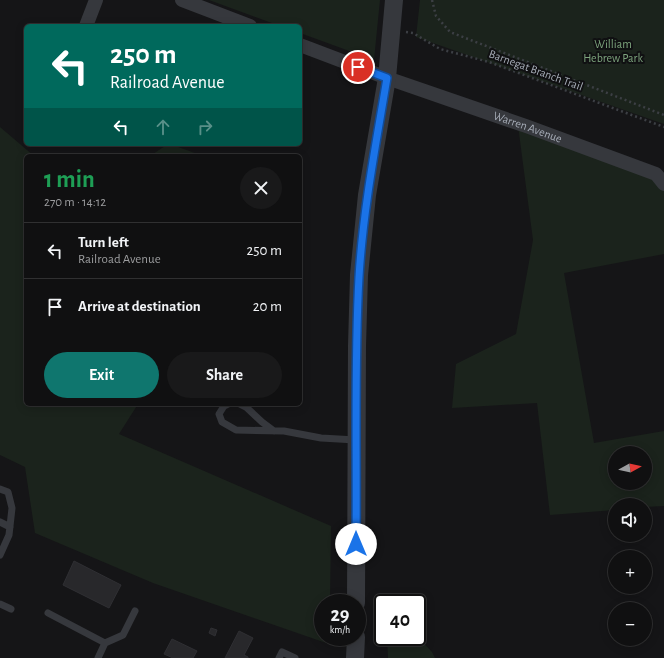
<!DOCTYPE html>
<meta charset="utf-8">
<style>
:root{--surface:#101011;--page:#19191a;--text:#f1f3f6;--muted:#9c9d9f;--line:#303031;--accent:#0f766e}
body{margin:0;font-family:"Alegreya Sans",sans-serif;background:var(--page);color:var(--text);height:100vh;display:flex;flex-direction:column;font-size:15px;white-space:nowrap}
*{box-sizing:border-box;margin:0}
p{font-size:13px;color:var(--muted)}
.icon{flex:none;width:22px;height:22px;fill:none;stroke:currentColor;stroke-width:2;stroke-linecap:round;stroke-linejoin:round}
.map{position:relative;flex:1;overflow:hidden}
.details{position:absolute;left:24px;top:154px;width:278px;height:252px;display:flex;flex-direction:column;background:var(--surface);border-radius:6px;box-shadow:0 2px 10px #0003,0 0 0 1px var(--line)}
.details>*{flex:none}
.guide{position:absolute;left:24px;top:24px;width:278px;height:122px;border-radius:6px;box-shadow:0 2px 10px #0003,0 0 0 1px var(--line);background:#00695c;color:#fff;overflow:hidden}
.needle{width:26px;rotate:82deg}
.fabs{position:absolute;left:608px;top:446px;display:grid;gap:8px}
.fabs a{display:grid;place-items:center;width:44px;height:44px;border-radius:50%;background:var(--surface);box-shadow:0 2px 10px #0003,0 0 0 1px var(--line);font-size:20px}
.speed{position:absolute;left:314px;top:594px;display:flex;gap:8px;font-size:20px;font-weight:700;text-align:center}
.speed>*{display:grid;place-content:center;width:52px;height:52px;border-radius:50%;background:var(--surface);box-shadow:0 2px 10px #0003,0 0 0 1px var(--line);line-height:1}
.speed small{font-size:10px;font-weight:400}
.speed .limit{border:2px solid #111;border-radius:6px;background:#fff;color:#111}
.pin{position:absolute;display:grid;place-items:center;width:34px;height:34px;color:#fff;margin:-17px;border:2px solid #fff;border-radius:50%;box-shadow:0 1px 4px #0007}
.me{position:absolute;width:44px;margin:-22px;rotate:0deg;stroke-linejoin:round;filter:drop-shadow(0 0 3px #0008)}
.turn{display:flex;align-items:center;gap:14px;height:84px;padding:0 20px;font-size:18px}
.turn .icon{width:52px;height:52px;stroke-width:2.5}
.turn b{display:block;font-size:28px;line-height:34px}
.lanes{display:flex;align-items:center;height:38px;padding:0 20px;background:#0003;justify-content:center;gap:20px;direction:ltr}
.lanes .off{opacity:.35}
.round{display:grid;place-items:center;flex:none;width:42px;height:42px;border-radius:21px;background:var(--page)}
.summary{display:flex;align-items:center;justify-content:space-between;height:68px;padding:0 20px}
h1{font-size:24px;font-weight:600;line-height:30px;color:#1e9e55}
.button{display:flex;gap:8px;margin-top:auto;padding:8px 20px}
.button a{flex:1;height:46px;border-radius:24px;background:var(--accent);color:#fff;font-size:16px;font-weight:600;line-height:46px;text-align:center}
.button a+a{background:var(--page);color:var(--text)}
ul{padding:0;list-style:none}
li{display:flex;align-items:center;gap:12px;height:56px;padding:0 20px;border-top:1px solid var(--line)}
li div{flex:1}
li b{display:block;font-size:15px}
li em{font-style:normal}
.map>svg:first-child{display:block}
</style>
<div class="map">
<svg width="664" height="658" viewBox="0 0 664 658">
<rect width="100%" height="100%" fill="#151517"/>
<path fill="#1b231c" fill-rule="evenodd" d="M 209,0 L 380,0 L 374,60 L 300,33 L 300,26 L 280,26 Z
M 420,0 L 664,0 L 664,124 L 416,37 Z
M 517,118 L 664,173 L 664,254 L 564,273 L 594,443 L 664,431 L 664,506 L 645,507 L 645,505 L 615,505 L 615,510 L 550,515 L 537,403 L 452,408 L 456,364 L 516,334 L 533,240 ZM 615,453 L 645,453 L 645,483 L 615,483 Z
M 0,127 L 34,156 L 26,156 L 26,404 L 138,404 L 119,434 L 331,526 L 330,603 L 323,603 L 323,637 L 330,637 L 329,644 L 153,583 L 35,533 L 25,467 L 0,455 Z
M 168,144 L 170,144 L 203,156 L 150,156 Z
M 417,636 L 432,652 L 435,658 L 388,658 L 387,637 L 417,637 Z"/>
<path fill="#28282b" stroke="#2f2f33" d="M 74,561 L 121,585 L 109,608 L 63,585 Z
M 211,628 L 217,630 L 215,636 L 209,633 Z
M 239,631 L 253,638 L 244,655 L 248,657 L 248,658 L 225,658 Z
M 172,639 L 197,651 L 193,658 L 173,658 L 164,654 Z"/>
<g fill="none" stroke-linecap="round" stroke-linejoin="round">
<path stroke="#3c3f44" stroke-width="2.5" stroke-dasharray="2 3" stroke-linecap="butt" d="M 432,0 L 436,16 L 450,32 L 664,115
M 406,32 L 413,33 L 440,49 L 489,62 L 664,127"/>
<path stroke="#36383d" stroke-width="7" d="M 228,404 L 224,406 L 219,414 L 222,422 L 236,430 L 284,431 L 321,438 L 356,440
M 240,404 L 246,407 L 262,422 L 274,431
M 0,489 L 8,492 L 12,508 L 9,535 L 0,555
M 0,522 L 10,527
M 0,604 L 11,609
M 48,613 L 105,643
M 98,658 L 105,643 L 123,635 L 135,611
M 279,658 L 282,652 L 295,658"/>
<g stroke="#36383d" stroke-width="14">
<path d="M 182,0 L 250,26"/>
<path d="M 86,26 L 96,0"/>
<path id="s1" d="M 300,45 L 387,78 L 526,126 L 656,174 L 664,184"/>
</g>
<path stroke="#36383d" stroke-width="18" d="M 356,603 L 357,346 L 359,275 L 367,195 L 387,78 L 394,0
M 355,658 L 356,637"/>
</g>
<g fill="none" stroke-linecap="round" stroke-linejoin="round">
<g stroke="#114b97" stroke-width="10">
<path id="route" d="M 356,544 C 357,455 354,365 359,277 C 363,210 376,144 387,78 L 358,67"/>
</g>
<use href="#route" stroke="#1a73e8" stroke-width="7"/>
</g>
<g text-anchor="middle" dominant-baseline="central" stroke-width="4" stroke-linejoin="round" paint-order="stroke">
<g font-size="12" fill="#7da47d" stroke="#101012">
<text x="613" y="44">William<tspan x="613" dy="14">Hebrew Park</tspan></text>
</g>
<g font-size="12" fill="#a7adb8" stroke="#101012">
<text transform="translate(536 70) rotate(20)">Barnegat Branch Trail</text>
<text stroke="none"><textPath href="#s1" startOffset="242">Warren Avenue</textPath></text>
</g>
</g>
</svg>
<div class="fabs">
<a><svg class="needle" viewBox="-14 -14 28 28"><path d="M0-13l5 13h-10z" fill="#e53935"/><path d="M0 13l5-13h-10z" fill="#9c9d9f"/></svg></a>
<a><svg class="icon" aria-label="sound" viewBox="0 0 24 24"><path d="M4 9h4l5-4v14l-5-4H4zM17 9q2 3 0 6"/></svg></a>
<a>+</a>
<a>−</a>
</div>
<div class="speed"><div>29<small>km/h</small></div><div class="limit">40</div></div>
<div class="pin" style="left:358px;top:67px;background:#d93025"><svg class="icon" aria-label="arrive" viewBox="0 0 24 24"><path d="M6 21V4h12l-3 4 3 4H6"/></svg></div>
<svg class="me" style="left:356px;top:544px" viewBox="-20 -20 40 40"><circle r="19" fill="#fff"/><path d="M0-13L10 11 0 6-10 11z" fill="#1a73e8"/></svg>
<div class="guide">
<div class="turn"><svg class="icon" aria-label="left" viewBox="0 0 24 24"><path d="M17 20v-9H6M10 6l-5 5 5 5"/></svg><div><b>250 m</b>Railroad Avenue</div></div>
<div class="lanes"><svg class="icon" aria-label="left" viewBox="0 0 24 24"><path d="M17 20v-9H6M10 6l-5 5 5 5"/></svg><svg class="icon off" aria-label="ahead" viewBox="0 0 24 24"><path d="M12 20V5M6 11l6-6 6 6"/></svg><svg class="icon off" aria-label="right" viewBox="0 0 24 24"><path d="M7 20v-9h11M14 6l5 5-5 5"/></svg></div>
</div>
<section class="details">
<div class="summary"><div><h1>1 min</h1><p>270 m · 14:12</p></div><a class="round"><svg class="icon" aria-label="close" viewBox="0 0 24 24"><path d="M6 6l12 12M18 6L6 18"/></svg></a></div>
<ul>
<li><svg class="icon" aria-label="left" viewBox="0 0 24 24"><path d="M17 20v-9H6M10 6l-5 5 5 5"/></svg><div><b>Turn left</b><p>Railroad Avenue</p></div><em>250 m</em></li>
<li><svg class="icon" aria-label="arrive" viewBox="0 0 24 24"><path d="M6 21V4h12l-3 4 3 4H6"/></svg><div><b>Arrive at destination</b></div><em>20 m</em></li>
</ul>
<div class="button"><a>Exit</a><a>Share</a></div>
</section>
</div>
